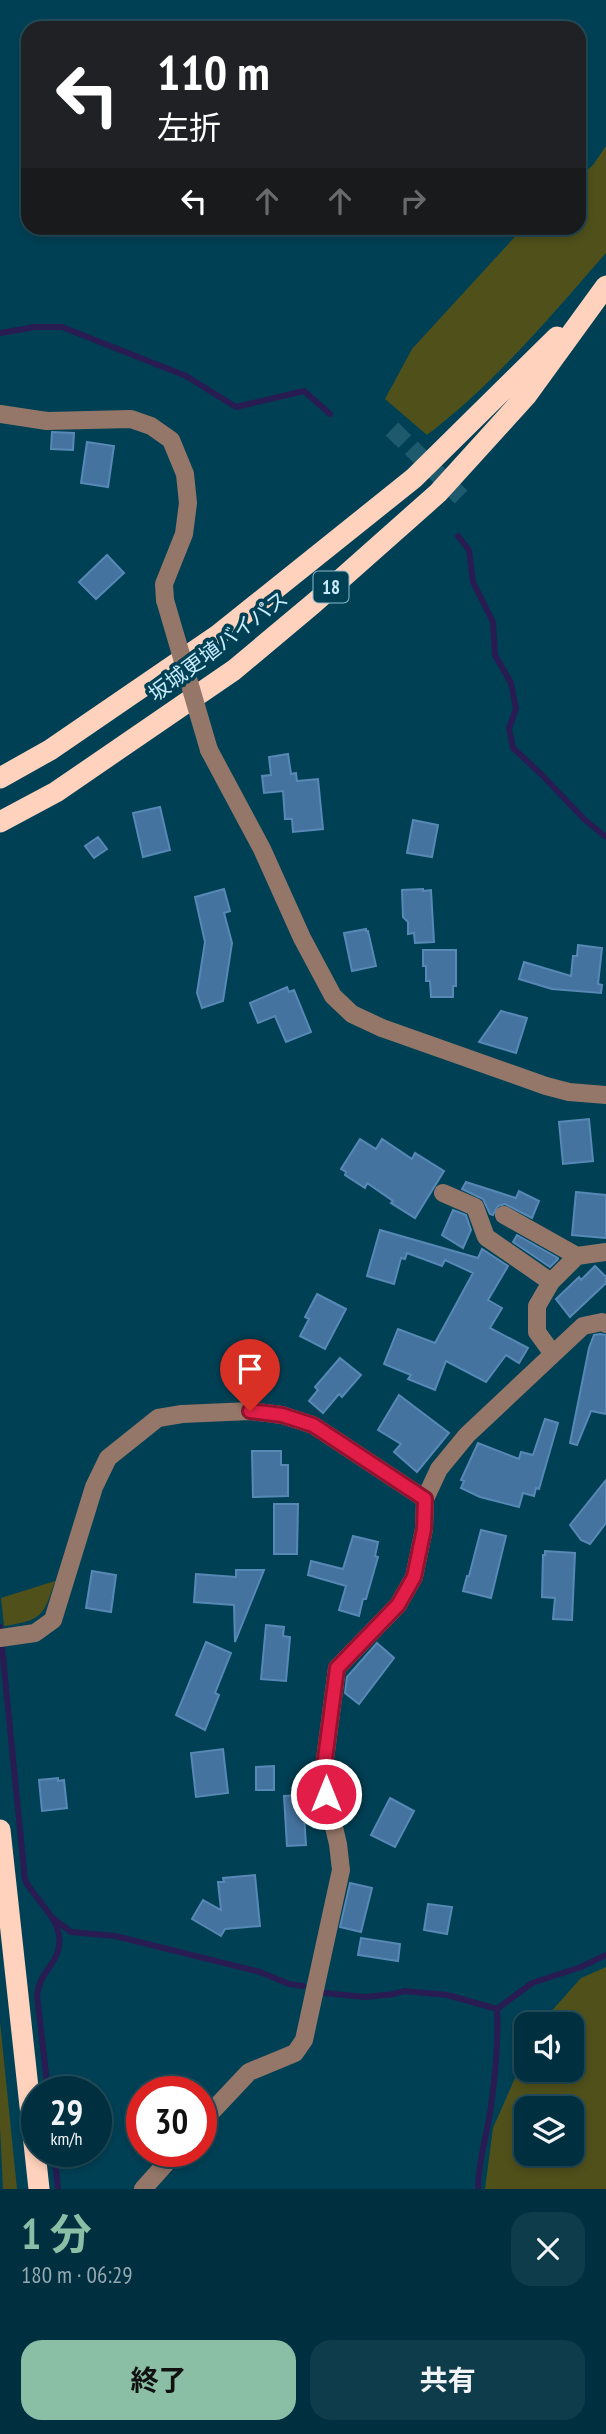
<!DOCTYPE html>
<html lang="ja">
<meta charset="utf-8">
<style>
:root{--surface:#003040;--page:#0e3c4b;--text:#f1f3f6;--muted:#95a9b1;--line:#224b59;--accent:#8abfa5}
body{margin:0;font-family:"PT Sans Narrow","Noto Sans JP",sans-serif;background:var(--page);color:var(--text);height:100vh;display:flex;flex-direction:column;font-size:26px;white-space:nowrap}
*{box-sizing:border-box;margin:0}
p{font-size:23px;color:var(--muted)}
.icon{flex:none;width:38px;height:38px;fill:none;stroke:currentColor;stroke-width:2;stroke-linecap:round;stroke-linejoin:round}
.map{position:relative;height:2189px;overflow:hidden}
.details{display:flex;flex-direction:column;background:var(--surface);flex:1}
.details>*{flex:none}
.top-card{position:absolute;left:21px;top:21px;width:565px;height:214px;border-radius:21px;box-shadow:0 4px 10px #0003,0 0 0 2px var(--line);background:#202124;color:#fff;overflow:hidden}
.fabs{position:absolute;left:514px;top:2012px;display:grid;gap:14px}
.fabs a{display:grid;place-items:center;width:70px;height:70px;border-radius:14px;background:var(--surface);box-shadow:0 4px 10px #0003,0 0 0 2px var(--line);font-size:35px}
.speed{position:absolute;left:21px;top:2076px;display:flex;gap:14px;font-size:35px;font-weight:700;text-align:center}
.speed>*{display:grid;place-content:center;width:91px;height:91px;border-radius:50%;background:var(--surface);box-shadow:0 4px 10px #0003,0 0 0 2px var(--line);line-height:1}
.speed small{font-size:18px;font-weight:400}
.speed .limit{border:10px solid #d22;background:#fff;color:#111}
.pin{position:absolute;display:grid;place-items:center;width:60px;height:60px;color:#fff;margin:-72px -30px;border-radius:50% 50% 50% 0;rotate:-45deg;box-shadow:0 0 7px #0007}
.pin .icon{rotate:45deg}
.me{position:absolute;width:77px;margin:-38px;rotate:0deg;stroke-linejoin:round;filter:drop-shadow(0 0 5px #0008)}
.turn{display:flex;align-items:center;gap:24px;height:147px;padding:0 21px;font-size:32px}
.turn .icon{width:91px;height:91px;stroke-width:2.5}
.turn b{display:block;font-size:49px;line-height:60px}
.lanes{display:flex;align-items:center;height:66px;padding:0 21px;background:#0003;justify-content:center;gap:35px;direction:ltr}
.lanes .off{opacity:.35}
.round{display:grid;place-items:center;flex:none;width:74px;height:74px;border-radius:21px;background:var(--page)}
.summary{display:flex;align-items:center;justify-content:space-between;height:119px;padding:0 21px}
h1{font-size:42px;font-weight:700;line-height:52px;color:var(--accent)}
.action{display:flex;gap:14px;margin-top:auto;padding:14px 21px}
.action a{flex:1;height:80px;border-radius:21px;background:var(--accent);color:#111;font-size:28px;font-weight:700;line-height:80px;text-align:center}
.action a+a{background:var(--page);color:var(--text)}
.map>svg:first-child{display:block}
</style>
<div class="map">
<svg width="606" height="2189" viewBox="0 0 606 2189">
<rect width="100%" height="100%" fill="#004055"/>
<path fill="#50501b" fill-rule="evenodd" d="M 606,146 L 606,253 C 550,317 494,384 427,435 L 385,399 L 412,349 L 523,228 L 579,228 L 579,177 L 593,165 Z
M 55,1581 C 43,1617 42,1620 4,1626 L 1,1598 Z
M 606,1967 L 606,2189 L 485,2189 L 493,2128 L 527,2051 L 527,2070 L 572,2070 L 572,2025 L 539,2025 L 581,1978 ZM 527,2109 L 572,2109 L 572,2154 L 527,2154 Z
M 0,2022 L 17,2189 L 3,2189 L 0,2127 Z"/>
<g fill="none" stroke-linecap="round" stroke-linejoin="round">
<path stroke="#281c53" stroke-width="6" d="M 0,333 L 35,327 L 62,327 L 186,376 L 236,407 L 304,391 L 330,414
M 458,536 L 469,550 L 473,582 L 493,622 L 495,655 L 511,683 L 516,709 L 509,728 L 513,748 L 541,774 L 585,820 L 606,837
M 0,1627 L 25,1880 C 38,1905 73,1926 54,1960 C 46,1973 39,1979 37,1995 L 48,2091
M 54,1919 L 71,1932 L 115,1936 L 260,1972 L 289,1984 L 303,1986
M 324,1993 L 365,1997 L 394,1994 L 404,1991 L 447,1995 L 497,2009 C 499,2044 495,2079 490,2113 C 486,2138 478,2163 478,2189
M 497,2009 L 532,1983 L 581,1967 L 606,1955
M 54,2151 L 58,2189"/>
</g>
<path fill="#44739f" stroke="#5888b5" stroke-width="2" d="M 52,432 L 74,433 L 73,450 L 51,449 Z
M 87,442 L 114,446 L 108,487 L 81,483 Z
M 107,555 L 124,573 L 96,599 L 79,582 Z
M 288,754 L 291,774 L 296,773 L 297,781 L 318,779 L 323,829 L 293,832 L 292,819 L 285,819 L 283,791 L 264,793 L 262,776 L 271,775 L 269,757 Z
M 160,807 L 170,850 L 143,857 L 133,813 Z
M 413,820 L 438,825 L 432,857 L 407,853 Z
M 98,837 L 107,849 L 94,858 L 85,846 Z
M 224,889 L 230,911 L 224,913 L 232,943 L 223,1001 L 202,1008 L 197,993 L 205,942 L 195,897 Z
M 423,889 L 423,891 L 431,890 L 434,942 L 415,943 L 414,933 L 408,934 L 408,922 L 403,917 L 402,890 Z
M 366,929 L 366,931 L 368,931 L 376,966 L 352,971 L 344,933 Z
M 578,945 L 602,948 L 598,984 L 602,985 L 601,993 L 552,989 L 519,979 L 524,962 L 571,976 L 573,956 L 577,956 Z
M 423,950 L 456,950 L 456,986 L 453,986 L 453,997 L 431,997 L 430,981 L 426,981 L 426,966 L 423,966 Z
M 287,987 L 289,992 L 294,990 L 311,1032 L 286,1042 L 275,1016 L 258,1023 L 250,1003 Z
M 501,1011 L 527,1018 L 516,1053 L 479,1042 Z
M 589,1119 L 593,1161 L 563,1164 L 559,1122 Z
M 360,1139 L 376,1149 L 382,1139 L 412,1159 L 415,1153 L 444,1171 L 415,1218 L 391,1203 L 393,1201 L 367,1183 L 365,1188 L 345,1175 L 346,1172 L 341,1169 Z
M 466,1182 L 516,1198 L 519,1191 L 539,1201 L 532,1218 L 505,1204 L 498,1206 L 493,1215 L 490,1214 L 483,1199 L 462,1189 Z
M 576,1192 L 606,1195 L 606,1238 L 572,1235 Z
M 453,1210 L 466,1215 L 471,1230 L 463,1248 L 442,1235 Z
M 380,1230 L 478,1258 L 482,1249 L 508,1266 L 488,1300 L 502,1308 L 490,1328 L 528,1348 L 519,1363 L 506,1355 L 486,1382 L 446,1361 L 435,1390 L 408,1379 L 411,1375 L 384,1364 L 398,1329 L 435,1343 L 473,1273 L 445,1260 L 442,1266 L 407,1253 L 405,1259 L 401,1258 L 394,1284 L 367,1276 Z
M 517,1235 L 558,1258 L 558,1259 L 550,1267 L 513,1242 Z
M 595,1266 L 606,1277 L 606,1283 L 570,1317 L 556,1299 L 579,1277 L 581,1280 Z
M 317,1294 L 346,1309 L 325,1349 L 300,1336 L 309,1319 L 305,1317 Z
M 600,1334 L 606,1335 L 606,1414 L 591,1411 L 577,1445 L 570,1443 L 589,1348 L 594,1335 Z
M 340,1358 L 361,1375 L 342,1397 L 339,1394 L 323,1413 L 309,1401 L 318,1390 L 315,1387 Z
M 399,1395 L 449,1433 L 417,1472 L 394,1452 L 401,1444 L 378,1430 Z
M 545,1419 L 558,1423 L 539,1489 L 536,1488 L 534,1496 L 523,1493 L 519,1507 L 480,1497 L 461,1488 L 464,1481 L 461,1480 L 478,1443 L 519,1459 L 521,1452 L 533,1455 Z
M 252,1451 L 281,1451 L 281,1465 L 288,1465 L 288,1496 L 253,1497 Z
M 606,1480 L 606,1523 L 590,1544 L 581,1540 L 570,1525 Z
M 274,1504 L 298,1504 L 297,1554 L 274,1554 Z
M 481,1530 L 506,1536 L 491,1598 L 463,1591 L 467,1576 L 469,1576 Z
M 353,1536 L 378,1542 L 375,1556 L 378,1557 L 366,1599 L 363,1599 L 359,1616 L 339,1610 L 346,1586 L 308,1575 L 311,1561 L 343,1569 Z
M 545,1551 L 575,1553 L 572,1620 L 553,1619 L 555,1598 L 542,1597 L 543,1555 L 545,1555 Z
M 236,1570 L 264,1570 L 235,1642 L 234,1605 L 194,1602 L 196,1574 L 236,1577 Z
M 92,1571 L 116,1575 L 111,1612 L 86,1608 Z
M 266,1625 L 284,1627 L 283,1636 L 290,1637 L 286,1681 L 261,1679 Z
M 206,1642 L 231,1653 L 215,1693 L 219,1695 L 205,1730 L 176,1715 Z
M 377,1643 L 394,1658 L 359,1704 L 345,1693 L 347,1677 Z
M 223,1749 L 228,1793 L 196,1797 L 191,1753 Z
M 274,1766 L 274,1790 L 256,1790 L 256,1767 Z
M 58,1778 L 58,1781 L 64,1780 L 67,1808 L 42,1811 L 39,1780 Z
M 300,1795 L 301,1815 L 304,1815 L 306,1845 L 287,1846 L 284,1796 Z
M 390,1798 L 414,1811 L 395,1847 L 371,1835 Z
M 255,1875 L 260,1926 L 225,1929 L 221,1936 L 192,1919 L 203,1900 L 221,1910 L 218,1882 L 224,1882 L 223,1878 Z
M 350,1883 L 372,1888 L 361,1932 L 340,1927 Z
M 428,1904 L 452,1907 L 447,1934 L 424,1930 Z
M 361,1938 L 400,1944 L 398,1961 L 358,1955 Z"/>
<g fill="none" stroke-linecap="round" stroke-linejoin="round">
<path stroke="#1e5a6e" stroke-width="18" stroke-dasharray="18 9" stroke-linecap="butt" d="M 392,429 L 461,497"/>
<path stroke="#947768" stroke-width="18" d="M 0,414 L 47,421 L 131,419 L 151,426 L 171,440 L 185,474 L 188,503 L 184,534 L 164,584 L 165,600
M 209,750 L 262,849 L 302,938 L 333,996 L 352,1014 L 382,1028 L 546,1086 L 569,1092 L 606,1095
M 443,1193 L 475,1207 L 486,1237 L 551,1282
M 504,1215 L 577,1256
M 553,1354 L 537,1332 L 537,1306 L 551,1282 L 577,1256 L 606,1252
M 0,1638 L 35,1633 L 53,1620 L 94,1487 L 108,1458 L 158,1418 L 182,1414 L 250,1411 L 282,1415 L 313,1425 L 425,1499
M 201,2123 L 249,2072 L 295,2053 L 304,2040 L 341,1870 L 338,1844 L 326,1794 L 323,1774 L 337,1668 L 398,1605 L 414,1577 L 424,1529 L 425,1499 L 439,1469 L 467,1435 L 583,1326 L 602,1322 L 606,1324
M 143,2189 L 177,2151"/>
<path stroke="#fed2bc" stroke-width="21" d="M 0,778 L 50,750 L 218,635 L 414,478 L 557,337
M 0,822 L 56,792 L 234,670 L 314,603 L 438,493 L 526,396 L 606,286
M 0,1830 L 39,2189"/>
<path stroke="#947768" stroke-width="18" d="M 165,600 L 209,750"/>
</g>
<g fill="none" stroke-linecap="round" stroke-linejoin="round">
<g stroke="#92132f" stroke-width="18">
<path id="route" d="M 250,1411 L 282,1415 L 313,1425 L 425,1499 L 424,1529 L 414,1577 L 398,1605 L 337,1668 L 323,1774 L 326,1794"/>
</g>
<use href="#route" stroke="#e11d48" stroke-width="12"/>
</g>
<g text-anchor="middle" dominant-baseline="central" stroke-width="7" stroke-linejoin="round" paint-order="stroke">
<rect fill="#004055" stroke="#8cb8ca" stroke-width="2" x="313.5" y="571.5" width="35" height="31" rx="5"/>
<g font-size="19" font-weight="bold" fill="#c8ebfc">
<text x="331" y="587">18</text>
</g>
<g font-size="21" fill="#c8ebfc" stroke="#004055">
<text transform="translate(218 646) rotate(-37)">坂城更埴バイパス</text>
</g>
</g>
</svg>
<div class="fabs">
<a><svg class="icon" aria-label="sound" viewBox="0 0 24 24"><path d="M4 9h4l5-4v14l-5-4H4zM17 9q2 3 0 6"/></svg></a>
<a><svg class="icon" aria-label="layers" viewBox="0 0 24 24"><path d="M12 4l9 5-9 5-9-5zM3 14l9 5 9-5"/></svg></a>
</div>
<div class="speed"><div>29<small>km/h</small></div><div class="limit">30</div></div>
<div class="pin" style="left:250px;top:1411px;background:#d93025"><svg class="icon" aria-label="arrive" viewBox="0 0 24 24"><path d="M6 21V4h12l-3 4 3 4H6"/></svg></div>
<svg class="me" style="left:326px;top:1794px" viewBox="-20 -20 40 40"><circle r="17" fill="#e11d48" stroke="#fff" stroke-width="3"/><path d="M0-11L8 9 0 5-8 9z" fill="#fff"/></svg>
<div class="top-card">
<div class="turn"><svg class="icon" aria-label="left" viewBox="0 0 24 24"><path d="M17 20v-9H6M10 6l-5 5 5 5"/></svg><div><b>110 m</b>左折</div></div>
<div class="lanes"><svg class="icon" aria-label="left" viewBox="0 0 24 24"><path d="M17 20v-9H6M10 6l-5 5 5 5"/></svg><svg class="icon off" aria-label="ahead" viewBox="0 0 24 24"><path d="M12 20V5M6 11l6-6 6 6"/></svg><svg class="icon off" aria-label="ahead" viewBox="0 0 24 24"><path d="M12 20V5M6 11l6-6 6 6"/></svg><svg class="icon off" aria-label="right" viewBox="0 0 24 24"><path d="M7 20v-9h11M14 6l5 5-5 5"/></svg></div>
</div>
</div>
<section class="details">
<div class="summary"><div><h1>1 分</h1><p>180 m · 06:29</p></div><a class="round"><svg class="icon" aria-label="close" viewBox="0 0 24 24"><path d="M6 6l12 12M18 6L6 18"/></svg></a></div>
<div class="action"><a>終了</a><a>共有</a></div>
</section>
